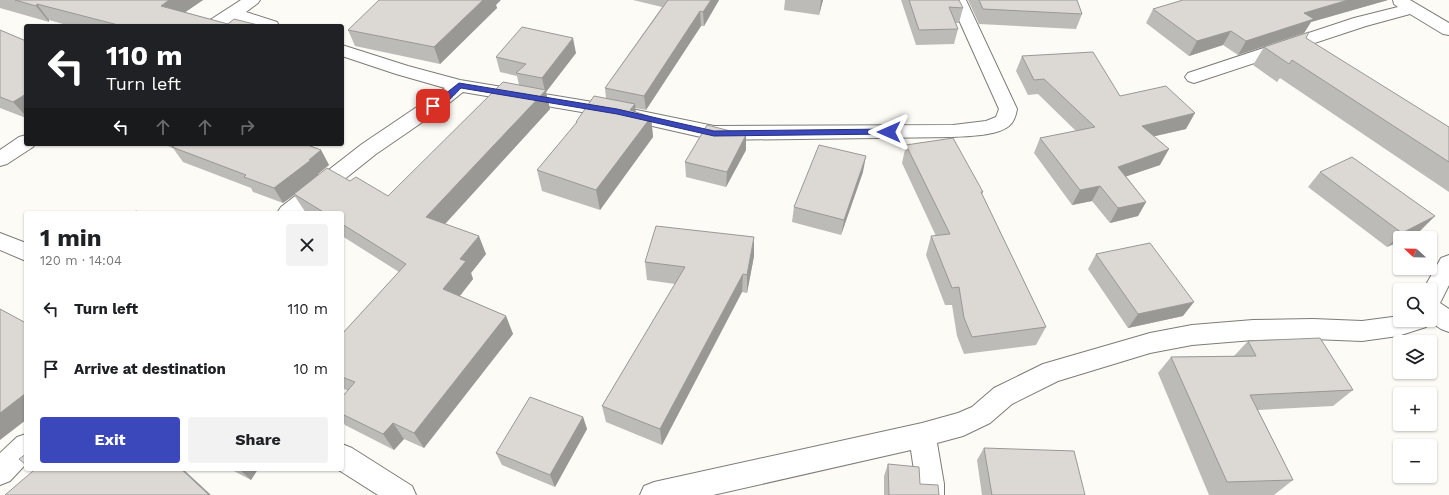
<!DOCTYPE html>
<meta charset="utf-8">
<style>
:root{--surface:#fff;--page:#f2f2f2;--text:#202124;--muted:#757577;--accent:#3a48bb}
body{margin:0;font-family:"Work Sans",sans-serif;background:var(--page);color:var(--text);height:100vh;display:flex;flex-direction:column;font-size:15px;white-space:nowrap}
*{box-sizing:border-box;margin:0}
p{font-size:13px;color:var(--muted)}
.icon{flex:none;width:22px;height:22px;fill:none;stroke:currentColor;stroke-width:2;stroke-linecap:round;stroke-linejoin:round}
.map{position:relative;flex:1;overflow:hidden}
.details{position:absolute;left:24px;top:211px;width:320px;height:260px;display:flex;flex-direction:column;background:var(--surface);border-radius:4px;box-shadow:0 1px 3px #0004}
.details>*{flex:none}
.banner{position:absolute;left:24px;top:24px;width:320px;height:122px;border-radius:4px;box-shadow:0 1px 3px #0004;background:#202124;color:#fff;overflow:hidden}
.needle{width:26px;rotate:292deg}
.tools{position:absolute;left:1393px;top:231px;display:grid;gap:8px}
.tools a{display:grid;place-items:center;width:44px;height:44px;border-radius:4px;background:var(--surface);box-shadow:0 1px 3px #0004;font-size:20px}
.pin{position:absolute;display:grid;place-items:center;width:34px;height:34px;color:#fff;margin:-17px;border-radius:8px;box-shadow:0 2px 6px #0006}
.me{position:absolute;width:44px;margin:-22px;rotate:270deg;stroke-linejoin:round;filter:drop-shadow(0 0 3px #0008)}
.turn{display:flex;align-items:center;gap:14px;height:84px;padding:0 16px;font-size:18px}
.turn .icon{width:52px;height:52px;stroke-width:2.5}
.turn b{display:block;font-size:28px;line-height:34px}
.lanes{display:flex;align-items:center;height:38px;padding:0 16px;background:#0003;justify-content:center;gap:20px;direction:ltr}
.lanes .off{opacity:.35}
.round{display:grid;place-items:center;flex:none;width:42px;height:42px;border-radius:4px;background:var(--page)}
.summary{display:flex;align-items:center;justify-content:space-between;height:68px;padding:0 16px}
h1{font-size:24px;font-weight:700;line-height:30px}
.action{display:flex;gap:8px;margin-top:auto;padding:8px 16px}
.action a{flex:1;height:46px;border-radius:4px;background:var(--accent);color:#fff;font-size:16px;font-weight:700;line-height:46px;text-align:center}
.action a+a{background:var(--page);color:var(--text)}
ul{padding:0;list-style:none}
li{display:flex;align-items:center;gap:12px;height:60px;padding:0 16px}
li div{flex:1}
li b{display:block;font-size:15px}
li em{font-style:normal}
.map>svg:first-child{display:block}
</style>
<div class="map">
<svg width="1449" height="495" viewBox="0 0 1449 495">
<rect width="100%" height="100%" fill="#fcfbf6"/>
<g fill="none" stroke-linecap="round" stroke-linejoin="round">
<g stroke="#7d7c78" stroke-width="2">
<path id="minor" d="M 241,0 L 260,0 L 258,3 L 246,12 L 277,22 L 279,26 L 255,26 L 235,19 L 224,26 L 205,26 L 207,22 Z
M 950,0 L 966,0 L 1017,109 C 1016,115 1014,122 1009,126 C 997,136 968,136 953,137 L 714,140 L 617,118 L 463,92 L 443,108 L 376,154 L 302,213 L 277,213 L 281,207 L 362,144 L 445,88 L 396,74 L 342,56 L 342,45 L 408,66 L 460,80 L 617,106 L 714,126 L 953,125 L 986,121 L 996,117 L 999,109 Z
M 1393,0 L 1410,0 L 1449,23 L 1449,35 L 1443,34 L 1410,14 L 1366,26 L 1200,81 L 1194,83 L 1188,81 L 1185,77 L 1188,73 L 1354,18 L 1398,7 L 1394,4 Z
M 26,135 L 26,144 L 35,144 L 33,147 L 7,164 L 0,166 L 0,150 L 19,137 Z
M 0,233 L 26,243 L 26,261 L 0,250 Z
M 1449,255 L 1449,285 L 1440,303 L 1449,309 L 1449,332 L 1441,329 L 1429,321 L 1426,327 L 1398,336 L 1362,341 L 1313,339 L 1253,340 L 1192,345 L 1150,353 L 1058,381 L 1012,404 L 990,423 L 963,436 L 937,443 L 944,484 L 944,495 L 916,495 L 916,484 L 911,450 L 713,495 L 640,495 L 644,486 L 654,482 L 922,423 L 958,413 L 972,407 L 994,388 L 1043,364 L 1150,333 L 1192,325 L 1253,320 L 1313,319 L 1362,321 L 1400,316 L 1400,320 L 1430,320 L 1430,290 L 1423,290 L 1441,258 Z
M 26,434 L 26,464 L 10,481 L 0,485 L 0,453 L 17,437 Z
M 342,444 L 352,448 L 412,486 L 416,495 L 378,495 L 337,469 L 342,469 Z"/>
</g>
<use href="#minor" fill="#fff" fill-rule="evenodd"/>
</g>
<path fill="#bdbbb7" d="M 0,0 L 203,0 L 185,12 L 228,24 L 262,26 L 70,26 L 49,20 L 49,22 L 0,8 Z
M 633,0 L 719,0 L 704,26 L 701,26 L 646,110 L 635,108 L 635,112 L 651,117 L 653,137 L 600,210 L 542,191 L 537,170 L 576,124 L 576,122 L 606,98 L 605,88 L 662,7 Z
M 785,0 L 823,0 L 819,15 L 784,10 Z
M 901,0 L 959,0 L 963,8 L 959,23 L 956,23 L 958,29 L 954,44 L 916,45 Z
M 968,0 L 1077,0 L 1082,14 L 1076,29 L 979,24 Z
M 1183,0 L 1388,0 L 1311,22 L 1304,33 L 1238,55 L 1223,45 L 1189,56 L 1146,23 L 1153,9 Z
M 496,5 L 497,8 L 440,64 L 355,46 L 348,30 Z
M 0,30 L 26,41 L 26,118 L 0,108 Z
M 1264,47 L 1449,127 L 1449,192 L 1280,78 L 1277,82 L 1253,65 Z
M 576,53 L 546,92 L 550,109 L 445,224 L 486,254 L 471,273 L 473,279 L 460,296 L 506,316 L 513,334 L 424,448 L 404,439 L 394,450 L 345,425 L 342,421 L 342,397 L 348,391 L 342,388 L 342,334 L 399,272 L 342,236 L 342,213 L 306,213 L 294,195 L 283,203 L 253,192 L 251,188 L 183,162 L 173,148 L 163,144 L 305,144 L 321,150 L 329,165 L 318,174 L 318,175 L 350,181 L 388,196 L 519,85 L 517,76 L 500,72 L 496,57 Z
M 1022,56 L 1120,96 L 1186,129 L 1154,136 L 1160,165 L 1126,176 L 1146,202 L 1138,216 L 1110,223 L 1092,201 L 1072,205 L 1034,153 L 1040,138 L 1076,131 L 1038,94 L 1028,95 L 1016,71 Z
M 746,135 L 746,150 L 726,187 L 686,177 L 685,162 Z
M 906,145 L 983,192 L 982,194 L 1046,327 L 1036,345 L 964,354 L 957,336 L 952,305 L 945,305 L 926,255 L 931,236 L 936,236 L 902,163 Z
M 863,172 L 841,235 L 792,222 L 794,207 Z
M 1320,172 L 1420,231 L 1406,238 L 1400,238 L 1400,241 L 1387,247 L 1308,187 Z
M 1096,254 L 1183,316 L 1128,328 L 1088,269 Z
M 754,256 L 747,293 L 742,292 L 662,445 L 606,422 L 602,406 L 675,284 L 647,280 L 645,262 Z
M 1248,341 L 1353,390 L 1333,406 L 1258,410 L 1293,480 L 1274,495 L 1209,495 L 1158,373 L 1171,357 L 1234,356 Z
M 583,417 L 587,429 L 555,487 L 502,465 L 496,453 Z
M 984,448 L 1085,495 L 982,495 L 977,460 Z
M 888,464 L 920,484 L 939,495 L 884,495 L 884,476 Z
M 230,469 L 258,469 L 251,480 Z"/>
<path fill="#9a9895" d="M 169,0 L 203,0 L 171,22 L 161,6 Z
M 483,0 L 501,0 L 496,5 L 497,8 L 440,64 L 434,47 Z
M 711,0 L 719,0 L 704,26 L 703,12 Z
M 821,0 L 823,0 L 819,15 Z
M 1348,0 L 1388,0 L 1311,22 L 1304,33 L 1238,55 L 1246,41 L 1304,13 Z
M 37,4 L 49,20 L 49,22 L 36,6 Z
M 700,11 L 701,26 L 646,110 L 644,96 Z
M 1231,31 L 1223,45 L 1189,56 L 1197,41 Z
M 573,38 L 576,53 L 546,92 L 550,109 L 434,236 L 426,217 L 545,91 L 542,78 Z
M 26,94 L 26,116 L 13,102 Z
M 635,104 L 637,124 L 630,110 Z
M 1195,113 L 1186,129 L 1134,141 L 1142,126 Z
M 651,117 L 653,137 L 600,210 L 596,190 Z
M 746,135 L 746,150 L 726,187 L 727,172 Z
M 1169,149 L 1160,165 L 1110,182 L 1118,167 Z
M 321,150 L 329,165 L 318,174 L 319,176 L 294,194 L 294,195 L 283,203 L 274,188 Z
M 866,156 L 863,172 L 841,235 L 844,220 Z
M 1100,186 L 1092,201 L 1072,205 L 1080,190 Z
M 1146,202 L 1138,216 L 1110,223 L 1118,208 Z
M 1435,216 L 1420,231 L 1406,238 L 1400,238 L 1400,241 L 1387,247 L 1402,233 Z
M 479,236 L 486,254 L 471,273 L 473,279 L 451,307 L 443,289 L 460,259 Z
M 754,237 L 754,256 L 747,293 L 747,275 Z
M 743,274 L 742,292 L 662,445 L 660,429 Z
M 1194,302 L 1183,316 L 1128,328 L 1138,314 Z
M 506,316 L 513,334 L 424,448 L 414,433 Z
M 26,393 L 26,420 L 0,440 L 0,413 Z
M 583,417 L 587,429 L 555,487 L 550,475 Z
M 393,423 L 404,439 L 394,450 L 383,434 Z
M 181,469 L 183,469 L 211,495 L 209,495 Z
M 239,469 L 258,469 L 251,480 Z"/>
<path fill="#dcd9d5" stroke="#9a9895" d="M 15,0 L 169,0 L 161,6 L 228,24 L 234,19 L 262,26 L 122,26 L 37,4 L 36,6 Z
M 379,0 L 483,0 L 434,47 L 348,30 Z
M 668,0 L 711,0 L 703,12 L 700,11 L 644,96 L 605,88 Z
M 909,0 L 959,0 L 963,8 L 949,7 L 958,29 L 919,30 Z
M 979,0 L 1077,0 L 1082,14 L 983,9 Z
M 1183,0 L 1348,0 L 1304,13 L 1314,19 L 1246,41 L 1231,31 L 1197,41 L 1153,9 Z
M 522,27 L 573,38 L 542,78 L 516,73 L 526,64 L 496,57 Z
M 0,30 L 26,41 L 26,94 L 13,102 L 0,97 Z
M 1309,32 L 1306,38 L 1449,127 L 1449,162 L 1292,60 L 1289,64 L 1264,47 Z
M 1093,52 L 1120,96 L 1166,86 L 1195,113 L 1142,126 L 1169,149 L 1118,167 L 1146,202 L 1118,208 L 1100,186 L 1080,190 L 1040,138 L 1095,127 L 1044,79 L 1034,80 L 1022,56 Z
M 503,82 L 546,90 L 426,217 L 479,236 L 460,259 L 466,261 L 443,289 L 506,316 L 414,433 L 393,423 L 383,434 L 342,414 L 342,397 L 355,382 L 342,377 L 342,334 L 406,264 L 342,224 L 342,213 L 325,213 L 294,194 L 327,168 L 350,181 L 356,177 L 388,196 Z
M 594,96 L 635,104 L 630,110 L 651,117 L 596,190 L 537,170 L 577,122 L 576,122 Z
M 707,125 L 746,135 L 727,172 L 685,162 Z
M 953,138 L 983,192 L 981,192 L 1046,327 L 972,337 L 964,318 L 959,287 L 952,288 L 931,236 L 950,234 L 906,145 Z
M 176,144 L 305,144 L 321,150 L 309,160 L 311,160 L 274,188 L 244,177 L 246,175 L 172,147 Z
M 819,145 L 866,156 L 844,220 L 794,207 Z
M 1352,157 L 1435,216 L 1402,233 L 1320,172 Z
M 136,211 L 141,213 L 133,213 Z
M 656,226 L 754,237 L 747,275 L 743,274 L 660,429 L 602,406 L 685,267 L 645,262 Z
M 1150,243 L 1194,302 L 1138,314 L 1096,254 Z
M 0,309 L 26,323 L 26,393 L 0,413 Z
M 1320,338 L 1353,390 L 1250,395 L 1293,480 L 1227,482 L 1171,357 L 1256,356 L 1248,341 Z
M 530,397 L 583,417 L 550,475 L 496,453 Z
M 984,448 L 1074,451 L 1085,495 L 992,495 Z
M 26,454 L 26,465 L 19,459 Z
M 888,464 L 919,467 L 920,484 L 938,485 L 939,495 L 889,495 Z
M 30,469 L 181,469 L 209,495 L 5,495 L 33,471 Z"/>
<path fill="#3a48bb" stroke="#262f7a" d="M 459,83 L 617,109 L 714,131 L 889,129 L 893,132 L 889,134 L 714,136 L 617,114 L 461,88 C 454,95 442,110 431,108 L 431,105 Z"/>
</svg>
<div class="tools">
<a><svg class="needle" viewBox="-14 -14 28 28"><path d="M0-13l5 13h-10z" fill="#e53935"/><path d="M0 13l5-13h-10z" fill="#757577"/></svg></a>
<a><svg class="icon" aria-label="search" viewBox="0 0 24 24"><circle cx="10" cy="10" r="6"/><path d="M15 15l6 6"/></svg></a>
<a><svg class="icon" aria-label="layers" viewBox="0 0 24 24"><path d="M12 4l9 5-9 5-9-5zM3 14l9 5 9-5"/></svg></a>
<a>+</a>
<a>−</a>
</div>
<div class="pin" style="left:433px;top:106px;background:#d93025"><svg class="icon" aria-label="arrive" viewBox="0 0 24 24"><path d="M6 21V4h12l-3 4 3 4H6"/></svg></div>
<svg class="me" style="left:889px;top:132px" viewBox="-20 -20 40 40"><path d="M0-17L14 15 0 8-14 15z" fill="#3a48bb" stroke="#fff" stroke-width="4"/></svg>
<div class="banner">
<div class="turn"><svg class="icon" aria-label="left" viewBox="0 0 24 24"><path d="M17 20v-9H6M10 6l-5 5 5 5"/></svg><div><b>110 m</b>Turn left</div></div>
<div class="lanes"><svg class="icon" aria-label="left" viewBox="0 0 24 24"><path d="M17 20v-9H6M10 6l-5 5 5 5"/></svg><svg class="icon off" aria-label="ahead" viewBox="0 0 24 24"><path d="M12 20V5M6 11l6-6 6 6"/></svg><svg class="icon off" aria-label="ahead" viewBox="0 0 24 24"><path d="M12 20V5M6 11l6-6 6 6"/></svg><svg class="icon off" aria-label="right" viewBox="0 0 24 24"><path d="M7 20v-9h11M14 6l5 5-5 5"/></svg></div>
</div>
<section class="details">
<div class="summary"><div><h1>1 min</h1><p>120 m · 14:04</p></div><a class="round"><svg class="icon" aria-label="close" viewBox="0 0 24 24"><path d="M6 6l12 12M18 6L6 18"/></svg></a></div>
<ul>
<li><svg class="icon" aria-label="left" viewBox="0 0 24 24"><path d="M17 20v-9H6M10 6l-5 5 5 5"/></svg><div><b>Turn left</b></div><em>110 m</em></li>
<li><svg class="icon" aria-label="arrive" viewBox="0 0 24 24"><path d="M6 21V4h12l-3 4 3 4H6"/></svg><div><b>Arrive at destination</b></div><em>10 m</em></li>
</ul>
<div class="action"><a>Exit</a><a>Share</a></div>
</section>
</div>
